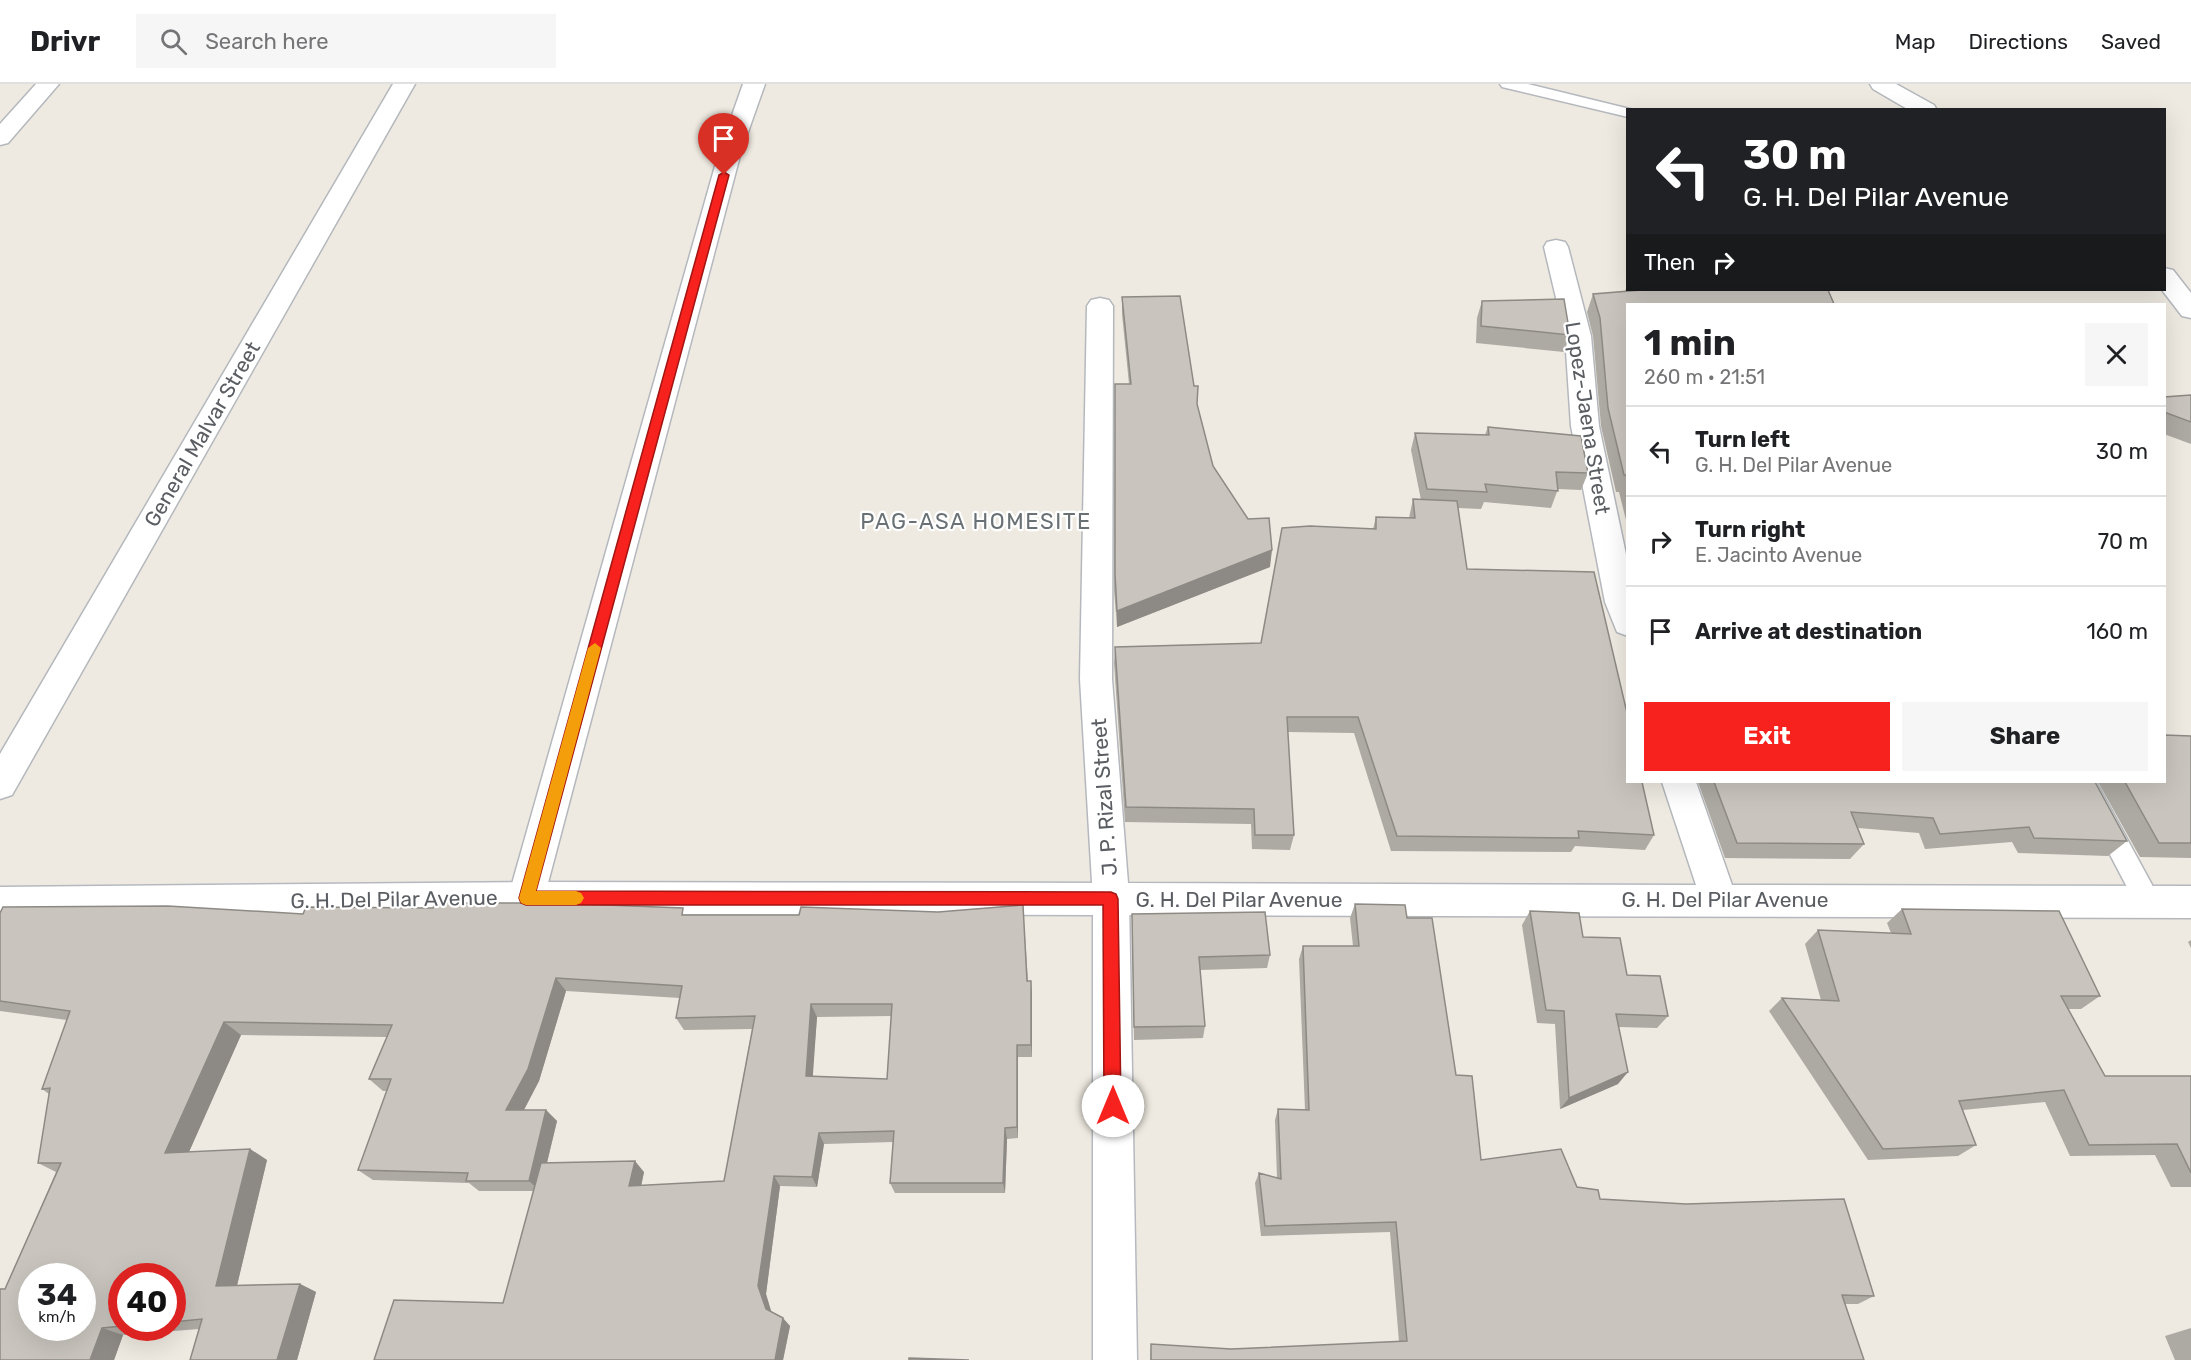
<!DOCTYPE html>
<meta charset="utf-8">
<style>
:root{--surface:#fff;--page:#f6f6f6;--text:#202124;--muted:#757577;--line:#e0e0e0;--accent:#f7211d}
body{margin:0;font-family:Rubik,sans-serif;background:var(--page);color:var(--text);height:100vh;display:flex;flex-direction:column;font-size:22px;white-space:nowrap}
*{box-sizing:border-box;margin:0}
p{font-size:20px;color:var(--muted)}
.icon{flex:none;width:33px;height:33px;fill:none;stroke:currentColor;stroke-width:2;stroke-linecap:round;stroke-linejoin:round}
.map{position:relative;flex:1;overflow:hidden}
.side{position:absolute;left:1626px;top:219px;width:540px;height:480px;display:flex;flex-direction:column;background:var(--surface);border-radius:0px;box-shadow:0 6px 24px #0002}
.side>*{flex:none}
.banner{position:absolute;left:1626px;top:24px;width:540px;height:183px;border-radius:0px;box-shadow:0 6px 24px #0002;background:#202124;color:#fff;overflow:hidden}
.speed{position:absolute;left:18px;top:1179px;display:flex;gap:12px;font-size:30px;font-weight:700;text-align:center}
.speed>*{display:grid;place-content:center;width:78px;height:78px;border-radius:50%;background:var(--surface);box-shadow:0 6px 24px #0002;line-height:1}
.speed small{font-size:15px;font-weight:400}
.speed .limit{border:9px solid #d22;background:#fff;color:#111}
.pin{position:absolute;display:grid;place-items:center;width:51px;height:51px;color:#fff;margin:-62px -26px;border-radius:50% 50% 50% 0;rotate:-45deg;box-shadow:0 0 6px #0007}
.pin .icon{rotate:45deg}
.me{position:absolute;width:66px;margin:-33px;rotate:0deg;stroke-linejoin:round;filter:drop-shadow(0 0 4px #0008)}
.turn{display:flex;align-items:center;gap:21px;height:126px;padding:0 18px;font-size:27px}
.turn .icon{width:78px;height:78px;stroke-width:2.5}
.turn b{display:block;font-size:42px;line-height:51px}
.then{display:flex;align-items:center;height:57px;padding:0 18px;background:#0003;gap:12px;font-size:22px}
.round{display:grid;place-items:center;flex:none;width:63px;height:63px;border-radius:0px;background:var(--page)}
.head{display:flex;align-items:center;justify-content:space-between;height:102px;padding:0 18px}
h1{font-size:36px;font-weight:700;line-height:45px}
.cta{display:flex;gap:12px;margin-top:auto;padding:12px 18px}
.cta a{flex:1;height:69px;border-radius:0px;background:var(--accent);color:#fff;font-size:24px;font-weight:700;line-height:69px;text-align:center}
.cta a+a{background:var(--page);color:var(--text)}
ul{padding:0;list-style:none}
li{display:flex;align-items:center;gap:18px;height:90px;padding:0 18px;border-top:2px solid var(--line)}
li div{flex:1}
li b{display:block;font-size:22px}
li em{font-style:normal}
header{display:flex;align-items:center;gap:36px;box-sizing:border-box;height:84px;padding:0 30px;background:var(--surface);border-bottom:2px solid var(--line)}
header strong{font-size:28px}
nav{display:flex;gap:33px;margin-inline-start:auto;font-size:21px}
.search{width:420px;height:54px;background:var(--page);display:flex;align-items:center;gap:15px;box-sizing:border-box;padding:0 21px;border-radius:0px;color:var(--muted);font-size:22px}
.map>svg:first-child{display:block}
</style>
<header>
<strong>Drivr</strong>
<div class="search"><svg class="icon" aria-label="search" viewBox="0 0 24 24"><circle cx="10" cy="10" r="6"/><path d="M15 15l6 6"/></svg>Search here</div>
<nav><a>Map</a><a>Directions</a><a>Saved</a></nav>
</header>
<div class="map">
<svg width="2191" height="1276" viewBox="0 0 2191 1276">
<rect width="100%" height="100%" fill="#eeeae1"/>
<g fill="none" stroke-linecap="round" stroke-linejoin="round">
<g stroke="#b4b8bd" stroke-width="3">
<path id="lane" d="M 1500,0 L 1528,0 L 1634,26 L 1628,26 L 1628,33 L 1502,3 Z
M 2072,698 L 2096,698 L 2157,810 L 2161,818 L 2157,826 L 2148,830 L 2139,826 Z"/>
</g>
<g stroke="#b4b8bd" stroke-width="3">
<path id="street" d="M 36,0 L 59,0 L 8,59 L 0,61 L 0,40 Z
M 393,0 L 415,0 L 12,711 L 0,715 L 0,670 Z
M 743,0 L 765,0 L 741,68 L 544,814 L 539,825 L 526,830 L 513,825 L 508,814 L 719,68 Z
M 1870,0 L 1896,0 L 1934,21 L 1937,26 L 1909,26 L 1873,5 Z
M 1556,156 L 1565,158 L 1568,163 L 1591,252 L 1599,342 L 1628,480 L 1628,552 L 1617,548 L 1605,518 L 1571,342 L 1565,252 L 1544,163 L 1547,158 Z
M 2164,184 L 2173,186 L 2191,209 L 2191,234 L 2182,232 L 2162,206 L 2164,206 Z
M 1100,214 L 1109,216 L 1113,222 L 1112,595 L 1128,799 L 1696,801 L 1662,698 L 1696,698 L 1732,801 L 2191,802 L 2191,834 L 1111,831 L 1098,826 L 1093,815 L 1080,595 L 1087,222 L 1091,216 Z"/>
</g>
<g stroke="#b5b9bf" stroke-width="3">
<path id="secondary" d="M 526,798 L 1111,799 L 1124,804 L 1129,815 L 1137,1276 L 1093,1276 L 1093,831 L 526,830 L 0,835 L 0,803 Z"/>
</g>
<use href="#lane" fill="#fff" fill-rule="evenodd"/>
<use href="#street" fill="#fff" fill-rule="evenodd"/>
<use href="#secondary" fill="#fff" fill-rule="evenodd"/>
</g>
<path fill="#ada9a3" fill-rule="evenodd" d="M 1628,200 L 1628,206 L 1828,206 L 1628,220 L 1628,444 L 1619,408 L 1616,408 L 1601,342 L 1593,252 L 1587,228 L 1593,210 L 1625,207 Z
M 1122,213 L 1194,302 L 1197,320 L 1213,382 L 1270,483 L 1117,543 L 1114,506 L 1115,300 L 1129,300 L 1122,230 Z
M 1482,217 L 1570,251 L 1564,268 L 1476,259 L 1477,234 Z
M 2191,311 L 2191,360 L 2164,350 L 2164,313 Z
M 1488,343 L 1588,389 L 1581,406 L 1558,405 L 1551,424 L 1484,418 L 1481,425 L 1458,424 L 1467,485 L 1654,751 L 1645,766 L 1575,762 L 1571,768 L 1391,767 L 1354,649 L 1288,648 L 1294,751 L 1290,766 L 1252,765 L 1251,740 L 1125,738 L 1114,579 L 1115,563 L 1261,559 L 1373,445 L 1376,433 L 1409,434 L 1413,415 L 1421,416 L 1411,366 L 1415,349 L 1485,351 Z
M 2191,652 L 2191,774 L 2140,773 L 2098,698 L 2164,698 Z
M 1698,698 L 2095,698 L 2127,757 L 2108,772 L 2018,769 L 2012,758 L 1925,765 L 1919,749 L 1858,744 L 1864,760 L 1850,775 L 1725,774 Z
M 1355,820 L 1407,834 L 1481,1076 L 1577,1103 L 1600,1115 L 1874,1212 L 1858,1220 L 1845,1220 L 1864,1276 L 1150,1276 L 1151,1260 L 1231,1265 L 1399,1258 L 1390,1148 L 1261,1152 L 1255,1099 L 1259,1089 L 1277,1094 L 1275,1036 L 1278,1025 L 1305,1026 L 1299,875 L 1303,862 L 1353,862 L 1350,834 Z
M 1023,821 L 1028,897 L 1032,910 L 1032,973 L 1018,973 L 1018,1054 L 1007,1055 L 1005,1109 L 895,1109 L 890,1099 L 893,1058 L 824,1060 L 817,1103 L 780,1102 L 766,1210 L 771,1228 L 790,1242 L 783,1276 L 374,1276 L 503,1219 L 534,1107 L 479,1107 L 469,1099 L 373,1096 L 358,1086 L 387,1007 L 383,1007 L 369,995 L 387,953 L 241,951 L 189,1068 L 250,1065 L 267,1076 L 237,1201 L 300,1200 L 316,1208 L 297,1276 L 190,1276 L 199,1245 L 123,1251 L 114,1276 L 5,1205 L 56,1088 L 38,1079 L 49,1010 L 42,1005 L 67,936 L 0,927 L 0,829 L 799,831 L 938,828 ZM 566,907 L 680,914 L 676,934 L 684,946 L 752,945 L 724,1097 L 641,1102 L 644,1088 L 547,1079 L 557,1037 L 546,1026 L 524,1026 L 539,997 ZM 891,932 L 887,995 L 812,993 L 817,933 ZM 122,1192 L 172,1192 L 172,1244 L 122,1244 Z
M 1902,825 L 2100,912 L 2081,925 L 2068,925 L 2105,992 L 2191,992 L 2191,1103 L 2171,1103 L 2155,1071 L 2070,1072 L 2045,1018 L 1963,1026 L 1976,1061 L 1958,1072 L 1868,1076 L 1769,927 L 1782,914 L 1821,916 L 1805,860 L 1818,846 L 1891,849 L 1887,839 Z
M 1530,827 L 1583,853 L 1627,891 L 1668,932 L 1657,944 L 1619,943 L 1618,1000 L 1560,1025 L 1555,940 L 1537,939 L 1522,841 Z
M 1132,830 L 1270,871 L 1267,884 L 1200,886 L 1205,942 L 1203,954 L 1134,956 L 1132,844 Z
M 2191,856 L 2191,864 L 2188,858 Z
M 2191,1244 L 2191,1276 L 2175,1276 L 2165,1252 Z"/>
<path fill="#8d8a85" d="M 1272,466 L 1270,483 L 1117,543 L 1117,527 Z
M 556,894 L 566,907 L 539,997 L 518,1037 L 506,1026 Z
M 1031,897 L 1032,910 L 1032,973 L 1031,961 Z
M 811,920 L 817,933 L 812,1004 L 806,992 Z
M 224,938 L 241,951 L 184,1079 L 165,1069 Z
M 1017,961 L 1018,973 L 1018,1054 L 1017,1043 Z
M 1628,988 L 1618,1000 L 1560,1025 L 1569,1014 Z
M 546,1026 L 557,1037 L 540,1107 L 529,1097 Z
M 1005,1044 L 1007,1055 L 1005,1109 L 1003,1099 Z
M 819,1049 L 824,1060 L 817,1103 L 812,1093 Z
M 250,1065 L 267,1076 L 235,1210 L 216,1202 Z
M 635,1077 L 644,1088 L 639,1112 L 629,1102 Z
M 774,1092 L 780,1102 L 766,1210 L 773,1233 L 766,1225 L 758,1202 Z
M 300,1200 L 316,1208 L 297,1276 L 277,1276 Z
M 783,1234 L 790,1242 L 783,1276 L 775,1276 Z
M 102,1244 L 123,1251 L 114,1276 L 90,1276 Z"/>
<path fill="#c9c5be" stroke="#8d8a85" stroke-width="1.5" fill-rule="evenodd" d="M 1642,206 L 1828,206 L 1834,220 L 1628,220 L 1628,395 L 1626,391 L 1624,391 L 1608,324 L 1600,234 L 1593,210 Z
M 1180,212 L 1194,302 L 1198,302 L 1197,320 L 1213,382 L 1248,435 L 1269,434 L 1272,466 L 1117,527 L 1115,489 L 1115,300 L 1131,300 L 1122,213 Z
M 1564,215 L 1570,251 L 1481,242 L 1482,217 Z
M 2191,311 L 2191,338 L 2164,328 L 2164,313 Z
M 1488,343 L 1581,352 L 1588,389 L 1556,388 L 1558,407 L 1485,400 L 1487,408 L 1427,405 L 1415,349 L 1489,351 Z
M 1413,415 L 1457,417 L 1467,485 L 1594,488 L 1628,633 L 1628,698 L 1642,698 L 1654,751 L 1578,747 L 1579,754 L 1397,752 L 1358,633 L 1287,633 L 1294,751 L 1255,751 L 1254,725 L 1126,723 L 1115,563 L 1261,559 L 1282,444 L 1310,442 L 1376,445 L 1376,433 L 1415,434 Z
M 2164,651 L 2191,652 L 2191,759 L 2159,759 L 2125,698 L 2164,698 Z
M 1714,698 L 2095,698 L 2127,757 L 2034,754 L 2029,743 L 1940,750 L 1933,734 L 1851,728 L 1864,760 L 1737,759 Z
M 435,819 L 554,819 L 683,824 L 682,831 L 799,831 L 801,823 L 938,828 L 1023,821 L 1027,897 L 1031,897 L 1031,961 L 1017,961 L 1017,1043 L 1005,1044 L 1003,1099 L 890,1099 L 894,1047 L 819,1049 L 812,1093 L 774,1092 L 758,1202 L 766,1225 L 783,1234 L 775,1276 L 374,1276 L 394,1216 L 503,1219 L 541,1079 L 635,1077 L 629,1102 L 724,1097 L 755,932 L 676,934 L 682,902 L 556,894 L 528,985 L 506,1026 L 546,1026 L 529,1097 L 466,1097 L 468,1089 L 358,1086 L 391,995 L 369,995 L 392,941 L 224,938 L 165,1069 L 250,1065 L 216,1202 L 300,1200 L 277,1276 L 190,1276 L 202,1235 L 172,1238 L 172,1192 L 122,1192 L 122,1242 L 102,1244 L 90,1276 L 0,1276 L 0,1205 L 5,1205 L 61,1079 L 38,1079 L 50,1004 L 42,1005 L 70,927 L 0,917 L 0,829 L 3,823 L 168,822 L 303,830 L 306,823 L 433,824 ZM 811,920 L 892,920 L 887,995 L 806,992 ZM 32,1192 L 82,1192 L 82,1244 L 32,1244 Z
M 1355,820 L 1405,821 L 1407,834 L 1432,834 L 1456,991 L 1472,992 L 1481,1076 L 1561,1065 L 1577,1103 L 1598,1106 L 1600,1115 L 1686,1120 L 1844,1115 L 1874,1212 L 1842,1211 L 1864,1276 L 1151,1276 L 1151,1260 L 1231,1265 L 1407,1257 L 1396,1138 L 1265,1142 L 1259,1089 L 1281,1095 L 1278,1025 L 1309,1026 L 1303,862 L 1359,862 Z
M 1902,825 L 2059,827 L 2100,912 L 2061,912 L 2105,992 L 2191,992 L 2191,1089 L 2177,1060 L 2089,1061 L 2064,1006 L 1959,1017 L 1976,1061 L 1883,1065 L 1782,914 L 1839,917 L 1818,846 L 1911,850 Z
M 1530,827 L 1579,829 L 1583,853 L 1620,854 L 1627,891 L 1660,892 L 1668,932 L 1616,930 L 1628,988 L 1569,1014 L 1564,927 L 1546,926 Z
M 1265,828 L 1270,871 L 1199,873 L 1205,942 L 1134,943 L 1132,830 Z
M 909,1274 L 969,1276 L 909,1276 Z"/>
<path fill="#f7211d" stroke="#a11513" stroke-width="1.5" d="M 724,88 L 729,91 L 536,807 L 1111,808 L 1116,810 L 1118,815 L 1121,1022 L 1118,1028 L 1113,1030 L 1107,1028 L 1104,1022 L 1103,821 L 526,821 L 521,819 L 519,814 L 719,91 Z"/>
<path fill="#f59e0b" d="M 595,559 L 601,564 L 536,807 L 576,807 L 581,809 L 584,814 L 581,819 L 576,821 L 526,821 L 521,819 L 519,814 L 588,564 Z"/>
<g text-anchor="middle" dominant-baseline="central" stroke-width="4.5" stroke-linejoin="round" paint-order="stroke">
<g font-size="21" fill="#5a5e63" stroke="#fff">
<text transform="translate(1588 334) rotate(81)">Lopez-Jaena Street</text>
<text transform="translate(202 350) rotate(-60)">General Malvar Street</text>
<text transform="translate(1104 713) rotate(-94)">J. P. Rizal Street</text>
<text transform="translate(394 815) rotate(-1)">G. H. Del Pilar Avenue</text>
<text x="1239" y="815">G. H. Del Pilar Avenue</text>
<text x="1725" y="815">G. H. Del Pilar Avenue</text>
</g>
<g font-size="22" letter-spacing="1.5" fill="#6a7175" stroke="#fff">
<text x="976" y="437">PAG-ASA HOMESITE</text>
</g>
</g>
</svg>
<div class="speed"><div>34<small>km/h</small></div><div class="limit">40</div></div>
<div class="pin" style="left:724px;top:91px;background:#d93025"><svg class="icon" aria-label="arrive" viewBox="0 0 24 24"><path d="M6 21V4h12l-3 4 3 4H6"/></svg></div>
<svg class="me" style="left:1113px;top:1022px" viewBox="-20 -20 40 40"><circle r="19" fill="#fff"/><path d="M0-13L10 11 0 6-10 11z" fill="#f7211d"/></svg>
<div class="banner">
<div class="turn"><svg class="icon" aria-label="left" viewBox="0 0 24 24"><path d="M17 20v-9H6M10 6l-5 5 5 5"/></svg><div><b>30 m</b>G. H. Del Pilar Avenue</div></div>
<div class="then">Then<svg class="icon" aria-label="right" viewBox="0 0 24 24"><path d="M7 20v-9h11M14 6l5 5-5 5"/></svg></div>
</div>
<section class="side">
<div class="head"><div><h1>1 min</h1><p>260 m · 21:51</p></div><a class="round"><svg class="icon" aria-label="close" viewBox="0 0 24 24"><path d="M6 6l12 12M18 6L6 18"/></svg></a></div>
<ul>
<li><svg class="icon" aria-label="left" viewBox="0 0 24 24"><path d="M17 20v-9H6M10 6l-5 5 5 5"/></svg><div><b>Turn left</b><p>G. H. Del Pilar Avenue</p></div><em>30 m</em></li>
<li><svg class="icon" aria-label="right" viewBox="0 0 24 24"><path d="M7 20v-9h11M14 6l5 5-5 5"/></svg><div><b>Turn right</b><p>E. Jacinto Avenue</p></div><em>70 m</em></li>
<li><svg class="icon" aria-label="arrive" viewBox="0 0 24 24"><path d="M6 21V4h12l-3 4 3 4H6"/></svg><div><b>Arrive at destination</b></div><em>160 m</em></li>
</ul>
<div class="cta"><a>Exit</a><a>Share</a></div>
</section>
</div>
